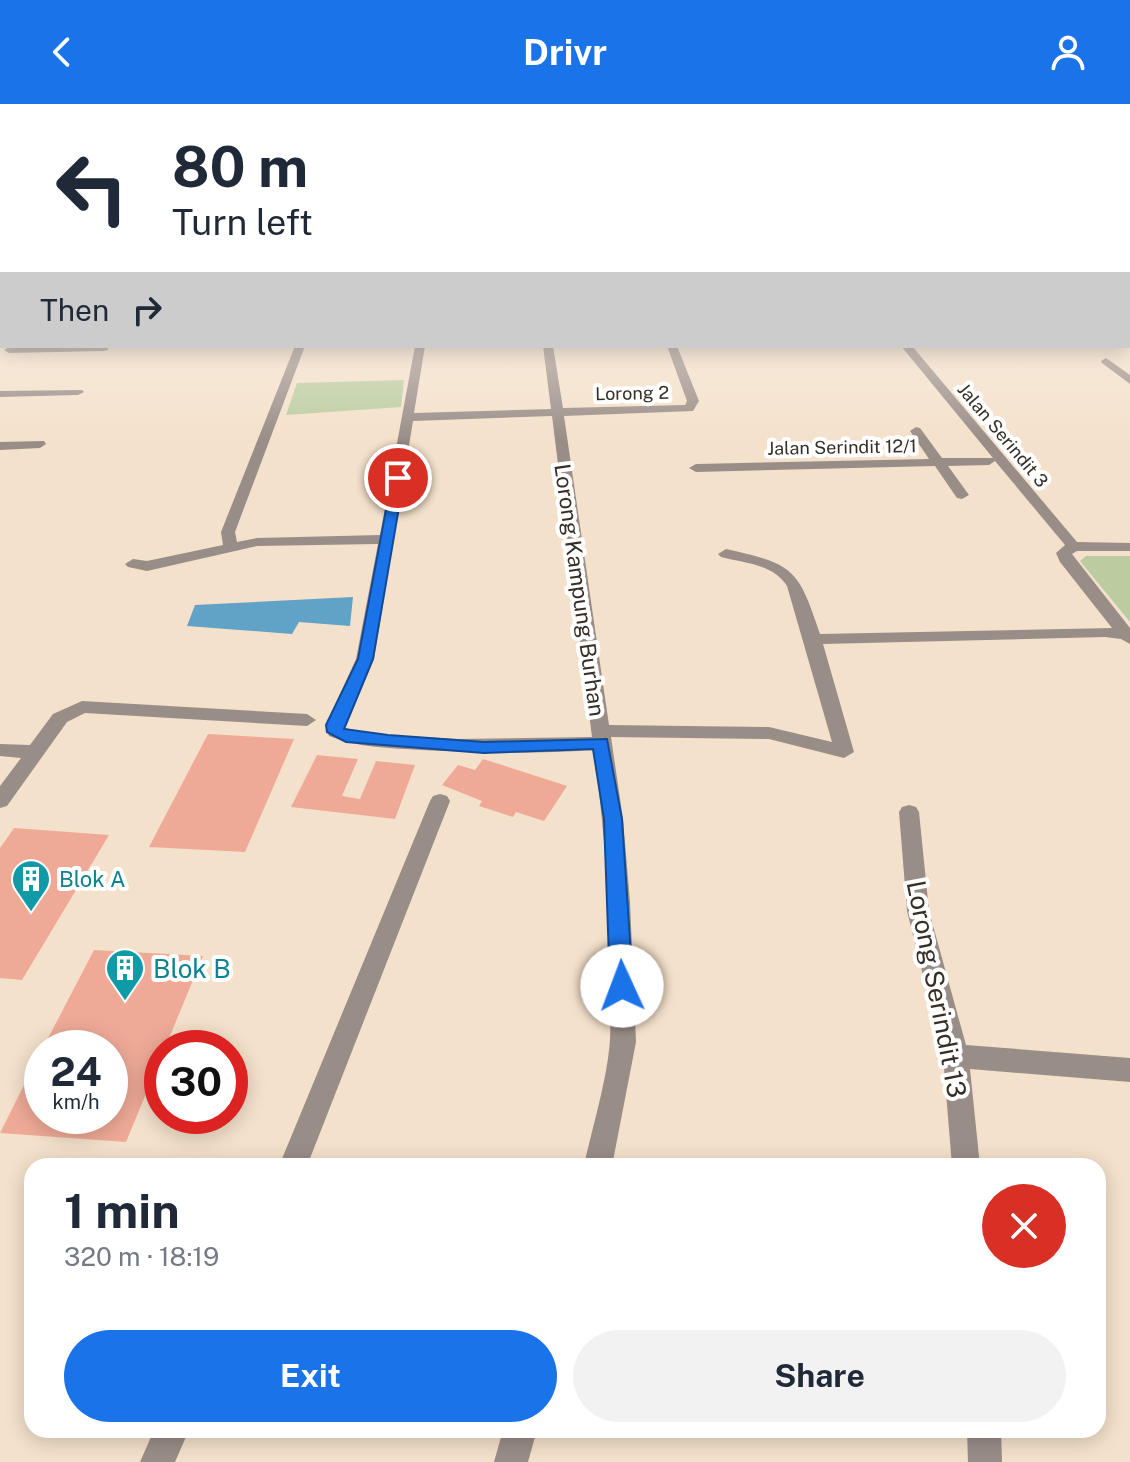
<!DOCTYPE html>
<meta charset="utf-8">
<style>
:root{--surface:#fff;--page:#f2f2f3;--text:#1f2937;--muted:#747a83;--accent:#1a73e8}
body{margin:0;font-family:"Public Sans",sans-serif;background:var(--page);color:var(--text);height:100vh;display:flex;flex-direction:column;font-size:30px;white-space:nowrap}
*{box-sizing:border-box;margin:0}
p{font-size:26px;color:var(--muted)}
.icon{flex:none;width:44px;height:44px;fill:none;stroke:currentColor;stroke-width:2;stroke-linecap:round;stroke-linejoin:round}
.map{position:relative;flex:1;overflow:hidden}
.details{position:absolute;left:24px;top:1054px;width:1082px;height:280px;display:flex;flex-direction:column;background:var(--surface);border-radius:24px;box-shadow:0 4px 20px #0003}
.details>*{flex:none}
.banner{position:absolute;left:0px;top:0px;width:1130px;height:244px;box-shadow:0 4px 20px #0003;background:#fff;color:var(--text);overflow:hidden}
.speed{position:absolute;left:24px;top:926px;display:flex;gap:16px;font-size:40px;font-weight:700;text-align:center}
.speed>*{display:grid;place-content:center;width:104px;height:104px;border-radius:50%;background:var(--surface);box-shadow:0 4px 20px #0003;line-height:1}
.speed small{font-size:20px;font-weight:400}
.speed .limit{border:12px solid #d22;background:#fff;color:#111}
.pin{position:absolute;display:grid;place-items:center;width:68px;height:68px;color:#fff;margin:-34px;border:4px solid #fff;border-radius:50%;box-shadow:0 2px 8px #0007}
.me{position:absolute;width:88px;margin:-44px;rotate:358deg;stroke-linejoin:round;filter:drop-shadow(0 0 6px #0008)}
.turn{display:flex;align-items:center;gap:28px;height:168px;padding:0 40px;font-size:36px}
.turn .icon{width:104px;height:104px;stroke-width:2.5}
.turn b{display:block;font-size:56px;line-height:68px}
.then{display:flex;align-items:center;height:76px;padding:0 40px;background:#0003;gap:16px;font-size:30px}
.round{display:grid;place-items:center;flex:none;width:84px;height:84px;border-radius:42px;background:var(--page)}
.headline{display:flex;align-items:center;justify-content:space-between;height:136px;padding:0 40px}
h1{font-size:48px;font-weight:700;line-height:60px}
.button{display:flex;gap:16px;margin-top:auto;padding:16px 40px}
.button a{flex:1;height:92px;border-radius:48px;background:var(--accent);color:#fff;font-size:32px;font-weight:700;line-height:92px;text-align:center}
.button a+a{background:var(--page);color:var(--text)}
header{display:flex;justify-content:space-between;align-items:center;height:104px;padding:0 40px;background:var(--accent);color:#fff;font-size:36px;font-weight:700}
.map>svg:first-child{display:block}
</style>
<header><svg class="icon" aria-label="back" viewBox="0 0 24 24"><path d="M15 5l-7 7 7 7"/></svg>Drivr<svg class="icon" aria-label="person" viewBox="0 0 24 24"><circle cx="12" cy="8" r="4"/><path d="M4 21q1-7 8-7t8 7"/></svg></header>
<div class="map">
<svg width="1130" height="1358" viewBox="0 0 1130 1358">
<rect width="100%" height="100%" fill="#f4e1cb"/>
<path fill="#bbcca0" d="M 404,276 L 401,303 L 286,311 L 297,279 Z
M 1086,452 L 1130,452 L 1130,518 L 1080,457 Z"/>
<path fill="#61a2c7" d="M 353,493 L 350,522 L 299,518 L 292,530 L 187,522 L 195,501 Z"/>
<path fill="#efaa97" d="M 208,630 L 294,635 L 245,748 L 149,743 Z
M 317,651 L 358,655 L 342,692 L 360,695 L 376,657 L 415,661 L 395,715 L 291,703 Z
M 483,655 L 555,678 L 567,682 L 544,717 L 516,708 L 513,713 L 479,702 L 482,697 L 442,681 L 458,661 L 475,666 Z
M 14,724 L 109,731 L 22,876 L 0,874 L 0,744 Z
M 94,846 L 203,852 L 165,944 L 162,944 L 162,951 L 126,1038 L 0,1029 L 42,945 L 42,1012 L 110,1012 L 110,944 L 43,944 Z"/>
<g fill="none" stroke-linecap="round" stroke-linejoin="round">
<path fill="#998d87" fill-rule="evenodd" d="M 1128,221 L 1130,221 L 1130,228 L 1128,228 Z
M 108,242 L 108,246 L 104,247 L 9,249 L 4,246 L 9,243 Z
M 295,242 L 305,242 L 235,428 L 237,438 L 257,434 L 380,431 L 415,242 L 425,242 L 414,309 L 551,305 L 543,242 L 553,242 L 563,304 L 685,301 L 687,297 L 667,242 L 677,242 L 699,297 L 693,307 L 564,312 L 609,621 L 769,623 L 832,638 L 787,482 C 773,460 744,459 721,453 L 718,450 L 726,445 C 794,460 798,464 820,530 L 1112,524 L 1060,458 L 1056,449 L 1065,441 L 995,357 L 989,361 L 948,362 L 969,391 L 962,395 L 957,394 L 935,362 L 696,368 L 689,364 L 696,360 L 929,355 L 910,327 L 916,323 L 920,324 L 942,354 L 993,354 L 901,242 L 912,242 L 1077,438 L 1130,439 L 1130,447 L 1077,447 L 1072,450 L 1130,524 L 1130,540 L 1121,535 L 1105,533 L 823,540 L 854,648 L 844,654 L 769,635 L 611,633 L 623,715 L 630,798 L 636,938 L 612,1062 L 584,1062 C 592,1024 608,973 610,935 C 614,839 606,741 594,646 C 536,650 478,649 421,646 C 390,644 359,644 329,632 L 326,621 L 356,555 L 378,440 L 257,442 L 147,467 L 128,463 L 125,460 L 133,455 L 147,457 L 223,441 L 221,428 ZM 552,312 L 592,633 L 457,635 L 372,630 L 345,624 L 374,555 L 413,317 Z
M 1106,254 L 1130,271 L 1130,280 L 1102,259 L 1101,257 Z
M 82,286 L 84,288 L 78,291 L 0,293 L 0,287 Z
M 44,337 L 46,340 L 40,344 L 0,346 L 0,338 Z
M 82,597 L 307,610 L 316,616 L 307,622 L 85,609 L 67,618 L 7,702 L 0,704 L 0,682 L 21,654 L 0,652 L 0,640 L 30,641 L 53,610 Z
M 440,690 L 447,692 L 450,697 L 307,1062 L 279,1062 L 430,697 L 433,692 Z
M 909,701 L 916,703 L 919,708 L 929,807 L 966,941 L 1130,954 L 1130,978 L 970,965 L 980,1062 L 952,1062 L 943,952 L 907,807 L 899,708 L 902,703 Z
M 154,1326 L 189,1326 L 175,1358 L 140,1358 Z
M 503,1326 L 537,1326 L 528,1358 L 494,1358 Z
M 967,1326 L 1001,1326 L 1002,1358 L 968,1358 Z"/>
<path fill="#5a483d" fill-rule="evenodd" d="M 1128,191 L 1130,192 L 1130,198 L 1128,197 Z"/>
</g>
<linearGradient id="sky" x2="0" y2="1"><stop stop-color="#72addb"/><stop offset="0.44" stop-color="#faf2e8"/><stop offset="1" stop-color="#faf2e8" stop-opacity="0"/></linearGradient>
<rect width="1130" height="338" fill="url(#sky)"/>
<path fill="#1a73e8" stroke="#114b97" stroke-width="2" d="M 398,370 L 404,374 L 373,555 L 344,625 L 388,631 L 484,638 L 607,635 L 622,715 L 633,882 L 629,889 L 622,892 L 614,889 L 610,882 L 604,715 L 593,645 L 484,649 L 346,638 L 327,628 L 326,621 L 358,555 L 392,374 Z"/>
<defs>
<g id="building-pin" transform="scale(2)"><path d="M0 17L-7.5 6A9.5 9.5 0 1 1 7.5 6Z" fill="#0f9aa8" stroke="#fff"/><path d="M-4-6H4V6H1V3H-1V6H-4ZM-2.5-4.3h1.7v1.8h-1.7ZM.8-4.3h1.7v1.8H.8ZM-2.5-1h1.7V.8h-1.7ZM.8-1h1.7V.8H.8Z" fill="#fff"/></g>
</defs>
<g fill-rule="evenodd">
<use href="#building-pin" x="31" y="775"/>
<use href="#building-pin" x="125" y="864"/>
</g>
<g text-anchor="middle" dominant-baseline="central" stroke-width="8" stroke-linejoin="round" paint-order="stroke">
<g font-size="18" fill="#352e26" stroke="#fff">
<text transform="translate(632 289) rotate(-1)">Lorong 2</text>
<text transform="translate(1003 331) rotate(50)">Jalan Serindit 3</text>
<text transform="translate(842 343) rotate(-1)">Jalan Serindit 12/1</text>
</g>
<g font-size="22" fill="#352e26" stroke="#fff">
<text transform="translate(580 486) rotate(82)">Lorong Kampung Burhan</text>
</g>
<g font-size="22" fill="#0d838f" stroke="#fff" text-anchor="start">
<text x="59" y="775">Blok A</text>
</g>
<g font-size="26" fill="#0d838f" stroke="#fff" text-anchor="start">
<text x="153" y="864">Blok B</text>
</g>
<g font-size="26" fill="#352e26" stroke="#fff">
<text transform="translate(937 885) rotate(79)">Lorong Serindit 13</text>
</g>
</g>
</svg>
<div class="speed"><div>24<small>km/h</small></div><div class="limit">30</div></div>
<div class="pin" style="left:398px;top:374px;background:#d93025"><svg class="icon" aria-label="arrive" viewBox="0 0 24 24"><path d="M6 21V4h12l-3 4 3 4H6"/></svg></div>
<svg class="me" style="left:622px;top:882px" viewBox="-20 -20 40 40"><circle r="19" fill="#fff"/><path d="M0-13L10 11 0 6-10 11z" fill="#1a73e8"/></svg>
<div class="banner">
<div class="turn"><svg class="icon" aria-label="left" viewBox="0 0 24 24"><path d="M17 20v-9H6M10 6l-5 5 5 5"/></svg><div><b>80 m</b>Turn left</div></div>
<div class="then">Then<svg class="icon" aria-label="right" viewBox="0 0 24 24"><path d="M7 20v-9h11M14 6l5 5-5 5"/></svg></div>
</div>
<section class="details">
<div class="headline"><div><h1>1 min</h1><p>320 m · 18:19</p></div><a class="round" style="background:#d93025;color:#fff"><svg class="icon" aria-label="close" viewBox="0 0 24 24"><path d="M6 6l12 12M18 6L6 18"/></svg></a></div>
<div class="button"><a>Exit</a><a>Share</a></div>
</section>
</div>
